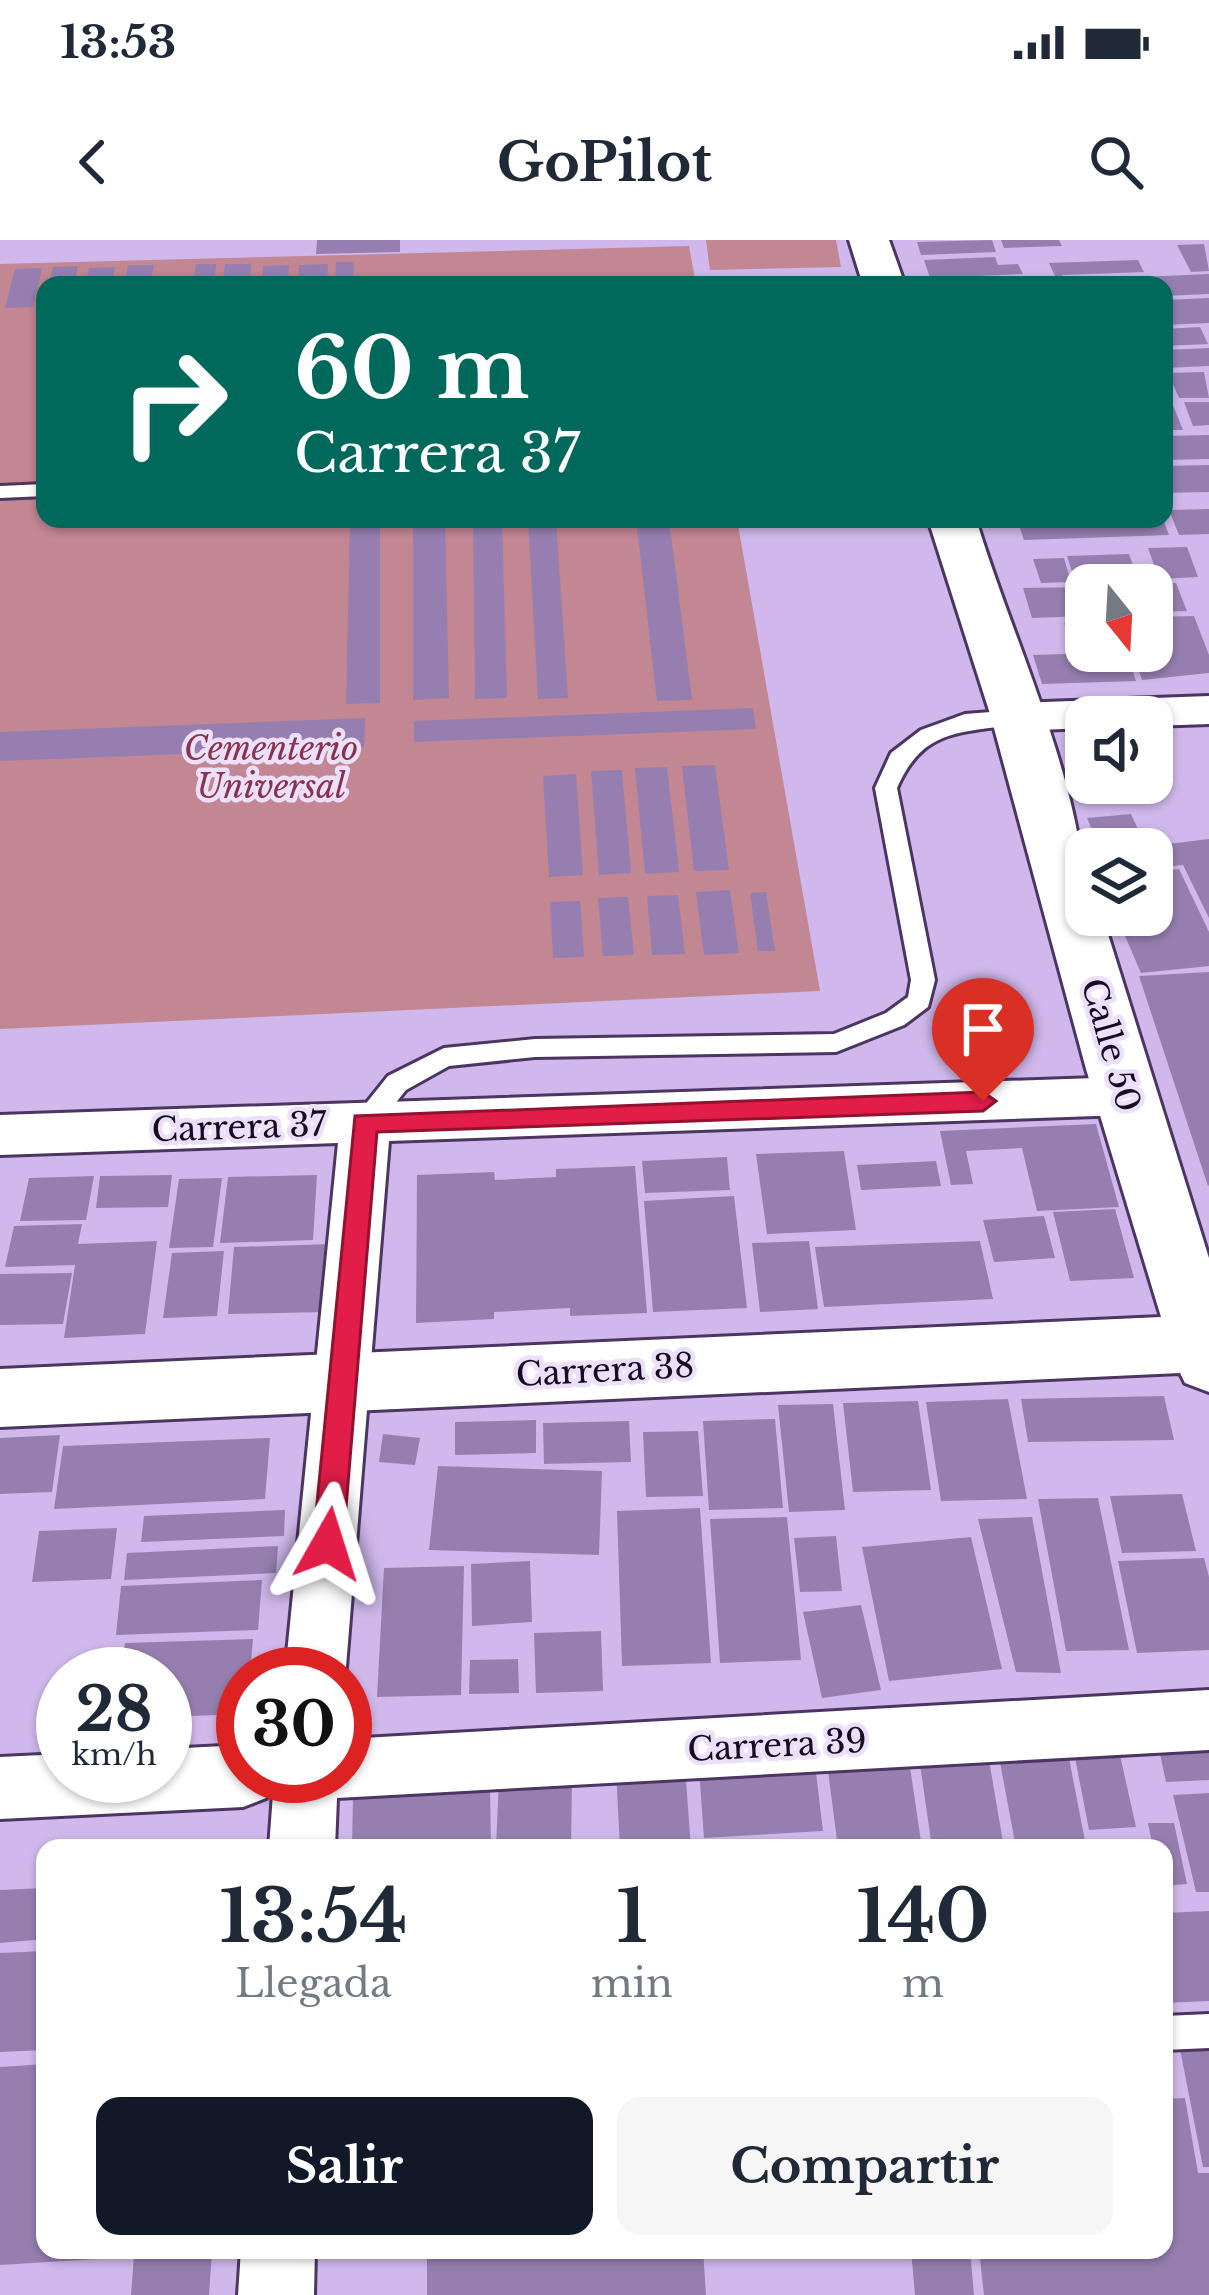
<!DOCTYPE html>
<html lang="es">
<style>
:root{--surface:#fff;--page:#f6f6f7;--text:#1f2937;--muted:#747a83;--accent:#111827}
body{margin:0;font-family:"Libre Baskerville",serif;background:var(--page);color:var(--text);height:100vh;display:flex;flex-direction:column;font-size:45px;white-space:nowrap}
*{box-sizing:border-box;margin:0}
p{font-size:39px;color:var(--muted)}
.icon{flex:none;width:66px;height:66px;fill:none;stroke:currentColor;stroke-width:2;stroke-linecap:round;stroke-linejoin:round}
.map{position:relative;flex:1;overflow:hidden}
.sheet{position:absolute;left:36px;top:1599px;width:1137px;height:420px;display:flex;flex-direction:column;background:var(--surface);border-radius:24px;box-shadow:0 3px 9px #0004}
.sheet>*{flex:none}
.guide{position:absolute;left:36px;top:36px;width:1137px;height:252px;border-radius:24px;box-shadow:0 3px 9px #0004;background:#00695c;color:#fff;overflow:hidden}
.needle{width:78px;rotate:162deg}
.controls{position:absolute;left:1065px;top:324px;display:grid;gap:24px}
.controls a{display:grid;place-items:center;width:108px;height:108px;border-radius:24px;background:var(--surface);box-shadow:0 3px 9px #0004;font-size:60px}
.speed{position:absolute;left:36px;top:1407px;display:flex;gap:24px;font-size:60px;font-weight:700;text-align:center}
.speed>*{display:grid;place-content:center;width:156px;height:156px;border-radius:50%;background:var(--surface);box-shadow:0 3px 9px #0004;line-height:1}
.speed small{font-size:30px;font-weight:400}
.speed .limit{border:18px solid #d22;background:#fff;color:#111}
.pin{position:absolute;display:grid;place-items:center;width:102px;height:102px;color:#fff;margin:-123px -51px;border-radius:50% 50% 50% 0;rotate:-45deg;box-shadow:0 0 12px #0007}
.pin .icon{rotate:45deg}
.me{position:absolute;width:132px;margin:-66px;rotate:6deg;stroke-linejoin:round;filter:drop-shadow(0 0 9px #0008)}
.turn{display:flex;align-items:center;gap:42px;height:252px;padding:0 60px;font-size:54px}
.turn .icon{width:156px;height:156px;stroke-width:2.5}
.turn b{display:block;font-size:84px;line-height:102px}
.eta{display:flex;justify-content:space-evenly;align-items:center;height:204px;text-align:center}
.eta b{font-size:72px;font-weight:700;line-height:84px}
.action{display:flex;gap:24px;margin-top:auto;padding:24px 60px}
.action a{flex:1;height:138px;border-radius:24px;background:var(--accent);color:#fff;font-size:48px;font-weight:700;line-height:138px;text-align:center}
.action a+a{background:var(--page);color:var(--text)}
.status{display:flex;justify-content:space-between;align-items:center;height:84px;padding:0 60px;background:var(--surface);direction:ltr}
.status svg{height:33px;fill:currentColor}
header{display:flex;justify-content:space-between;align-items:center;height:156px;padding:0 60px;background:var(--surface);font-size:54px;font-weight:700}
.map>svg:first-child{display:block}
</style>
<div class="status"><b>13:53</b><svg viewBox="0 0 49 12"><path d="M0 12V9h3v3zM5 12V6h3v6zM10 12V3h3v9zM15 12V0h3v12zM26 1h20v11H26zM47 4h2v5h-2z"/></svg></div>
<header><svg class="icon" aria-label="back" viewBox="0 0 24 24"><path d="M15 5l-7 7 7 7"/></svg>GoPilot<svg class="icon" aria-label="search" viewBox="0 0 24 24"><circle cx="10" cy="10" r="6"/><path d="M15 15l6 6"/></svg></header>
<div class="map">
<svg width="1209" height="2055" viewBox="0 0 1209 2055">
<rect width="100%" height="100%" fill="#d0b8ec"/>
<path fill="#c38693" d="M 706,0 L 836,0 L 841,27 L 710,30 Z
M 689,6 L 696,45 L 45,45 L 45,279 L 737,279 L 820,751 L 0,789 L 0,24 Z"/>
<path fill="#967fb0" d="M 317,0 L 400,0 L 400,12 L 316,14 Z
M 992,0 L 996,12 L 921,15 L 917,2 Z
M 1001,0 L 1059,0 L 1062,6 L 1004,8 Z
M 1204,4 L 1209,31 L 1191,32 L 1177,5 Z
M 995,17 L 998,25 L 1018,24 L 1023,34 L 930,38 L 924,20 Z
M 1138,20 L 1144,32 L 1062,35 L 1066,45 L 980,45 L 978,39 L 1055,36 L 1049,23 Z
M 336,22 L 354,22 L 353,45 L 335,45 Z
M 196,24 L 216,24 L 214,45 L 193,45 Z
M 225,24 L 251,24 L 249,45 L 222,45 Z
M 328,24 L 327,45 L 298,45 L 299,25 Z
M 128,25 L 154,25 L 150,45 L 124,45 Z
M 289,25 L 288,45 L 261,45 L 263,26 Z
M 78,26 L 74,45 L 49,45 L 53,27 Z
M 115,27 L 112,45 L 85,45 L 89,28 Z
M 42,28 L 33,67 L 5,68 L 15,29 Z
M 1209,34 L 1209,54 L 1164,56 L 1164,45 L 1075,45 L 1073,40 Z
M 1209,58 L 1209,83 L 1164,85 L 1164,60 Z
M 1200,87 L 1208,104 L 1164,106 L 1164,89 Z
M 1209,108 L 1209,126 L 1164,128 L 1164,110 Z
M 1204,132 L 1209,158 L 1179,158 L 1168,133 Z
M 1184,162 L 1209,162 L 1209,185 L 1193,186 Z
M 1164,163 L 1172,163 L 1183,190 L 1164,190 Z
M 1209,195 L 1209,219 L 1166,220 L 1164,196 Z
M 1209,225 L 1209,252 L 1164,253 L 1164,226 Z
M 1209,269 L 1209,294 L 1179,295 L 1169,270 Z
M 350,279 L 380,279 L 380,463 L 346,464 Z
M 413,279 L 445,279 L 449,458 L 413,460 Z
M 473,279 L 502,279 L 507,458 L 475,459 Z
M 528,279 L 556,279 L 568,458 L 538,459 Z
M 636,279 L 669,279 L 692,460 L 657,461 Z
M 1017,279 L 1163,279 L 1169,295 L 1024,300 Z
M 1187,307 L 1198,337 L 1159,339 L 1148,308 Z
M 1129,314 L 1139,342 L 1120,343 L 1117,331 L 1096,331 L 1100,343 L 1076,344 L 1067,316 Z
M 1064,318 L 1071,342 L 1041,343 L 1033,319 Z
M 1176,343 L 1187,371 L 1152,372 L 1152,344 Z
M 1086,347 L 1086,376 L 1032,378 L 1023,348 Z
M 1194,376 L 1209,415 L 1209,433 L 1142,440 L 1132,411 L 1152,411 L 1152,400 L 1160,400 L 1152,377 Z
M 1086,381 L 1086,409 L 1075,410 L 1064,383 Z
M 1126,412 L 1136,441 L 1042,444 L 1033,415 Z
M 753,468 L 756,489 L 414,502 L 414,481 Z
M 365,478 L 364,507 L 0,521 L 0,492 Z
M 715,525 L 729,630 L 694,631 L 682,526 Z
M 667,527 L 679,632 L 645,634 L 635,528 Z
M 622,530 L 631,633 L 599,635 L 591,531 Z
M 576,534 L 583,635 L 549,637 L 543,536 Z
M 1131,574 L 1147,609 L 1100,609 L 1087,578 Z
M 1209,599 L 1209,678 L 1183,625 L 1158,628 L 1152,615 L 1152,606 Z
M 1152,620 L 1157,631 L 1179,629 L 1209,692 L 1209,726 L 1141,733 L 1116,675 L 1152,675 Z
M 730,650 L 739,713 L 704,715 L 696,652 Z
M 766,652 L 775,711 L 758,711 L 750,653 Z
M 678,655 L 685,714 L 652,715 L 647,656 Z
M 628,657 L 634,715 L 603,716 L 598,658 Z
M 580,661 L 584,717 L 553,718 L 550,662 Z
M 1209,732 L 1209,945 L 1208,946 L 1139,736 Z
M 1096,884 L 1119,967 L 1037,971 L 1022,908 L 966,911 L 973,944 L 951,945 L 940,891 Z
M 844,911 L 856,990 L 767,994 L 756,914 Z
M 727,917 L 730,950 L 645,953 L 642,921 Z
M 936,921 L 941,946 L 861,950 L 857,925 Z
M 635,926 L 647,1073 L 570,1076 L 570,1068 L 494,1072 L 494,1079 L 416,1083 L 417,935 L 494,932 L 495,940 L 556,937 L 556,929 Z
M 172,935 L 168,967 L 96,968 L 100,936 Z
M 317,935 L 313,1000 L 220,1003 L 228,937 Z
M 94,936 L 86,980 L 20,981 L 29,938 Z
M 222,938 L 213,1007 L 169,1008 L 179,939 Z
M 734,956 L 747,1068 L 653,1072 L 644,961 Z
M 1115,969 L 1134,1038 L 1070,1041 L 1053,972 Z
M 1044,976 L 1055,1018 L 994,1022 L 983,980 Z
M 82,984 L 78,1004 L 157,1001 L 145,1094 L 64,1098 L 75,1025 L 5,1027 L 14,986 Z
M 809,1001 L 818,1069 L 760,1072 L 752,1003 Z
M 980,1001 L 993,1059 L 824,1067 L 815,1007 Z
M 331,1004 L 327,1072 L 228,1074 L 234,1007 Z
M 224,1011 L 217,1076 L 163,1078 L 172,1013 Z
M 72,1033 L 63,1084 L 0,1085 L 0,1034 Z
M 1164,1156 L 1174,1200 L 1028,1202 L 1021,1159 Z
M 1008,1159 L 1027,1259 L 941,1261 L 926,1162 Z
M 918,1161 L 931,1250 L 853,1252 L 843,1163 Z
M 833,1164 L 845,1270 L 789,1272 L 778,1165 Z
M 775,1179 L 783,1268 L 709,1270 L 703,1181 Z
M 536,1180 L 536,1213 L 455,1215 L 455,1182 Z
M 629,1181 L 631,1222 L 544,1224 L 543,1183 Z
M 698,1191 L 703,1256 L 646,1257 L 643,1192 Z
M 383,1194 L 420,1198 L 415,1225 L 379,1222 Z
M 60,1195 L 52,1252 L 0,1254 L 0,1198 Z
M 270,1198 L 265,1259 L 54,1269 L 63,1206 Z
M 438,1226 L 602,1231 L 599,1315 L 429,1310 Z
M 1182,1254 L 1196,1311 L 1122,1313 L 1110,1256 Z
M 1098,1258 L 1129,1410 L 1066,1411 L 1038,1259 Z
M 700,1268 L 711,1423 L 622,1426 L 617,1271 Z
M 285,1270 L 284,1296 L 141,1302 L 144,1276 Z
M 787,1277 L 801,1420 L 720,1423 L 710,1279 Z
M 1032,1277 L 1061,1433 L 1016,1432 L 978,1279 Z
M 117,1288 L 111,1339 L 32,1342 L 39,1291 Z
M 836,1296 L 842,1351 L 800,1352 L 794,1298 Z
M 971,1297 L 1002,1429 L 889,1441 L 862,1307 Z
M 278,1306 L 276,1333 L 124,1340 L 127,1313 Z
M 1204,1318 L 1209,1337 L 1209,1410 L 1137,1413 L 1118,1321 Z
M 530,1321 L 532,1382 L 472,1386 L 471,1324 Z
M 464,1326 L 461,1455 L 377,1457 L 384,1328 Z
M 262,1340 L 258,1390 L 116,1395 L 121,1346 Z
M 861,1365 L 881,1450 L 822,1458 L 803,1372 Z
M 601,1391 L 603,1451 L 536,1453 L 534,1393 Z
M 253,1399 L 250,1434 L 243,1434 L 243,1474 L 165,1477 L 165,1434 L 121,1434 L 125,1403 Z
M 518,1419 L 519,1453 L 469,1454 L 470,1420 Z
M 1209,1498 L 1209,1540 L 1166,1542 L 1157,1500 Z
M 1118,1506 L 1136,1587 L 1089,1590 L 1073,1507 Z
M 1068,1513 L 1086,1606 L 1016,1608 L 999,1517 Z
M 989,1520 L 1004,1608 L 932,1608 L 920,1524 Z
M 815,1524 L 823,1591 L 704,1598 L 699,1529 Z
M 685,1527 L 691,1608 L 620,1608 L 616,1531 Z
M 910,1527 L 922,1608 L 838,1608 L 828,1531 Z
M 499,1538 L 572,1538 L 571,1608 L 496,1608 Z
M 490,1547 L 491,1608 L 352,1608 L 353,1554 Z
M 1209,1553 L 1209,1652 L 1196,1652 L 1173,1555 Z
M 1148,1583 L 1174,1583 L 1187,1644 L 1164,1646 L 1164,1608 L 1153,1608 Z
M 45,1648 L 45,1699 L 0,1703 L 0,1650 Z
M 1209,1671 L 1209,1761 L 1164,1763 L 1164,1673 Z
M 45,1711 L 45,1810 L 0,1812 L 0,1713 Z
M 1179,1804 L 1209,1804 L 1209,1927 L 1203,1927 Z
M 45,1824 L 45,2010 L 99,2010 L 98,2019 L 0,2025 L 0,1827 Z
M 1185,1858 L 1198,1933 L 1209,1933 L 1209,2055 L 984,2055 L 979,2010 L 1164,2010 L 1164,1859 Z
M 427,2010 L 703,2010 L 706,2055 L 427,2055 Z
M 911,2010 L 970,2010 L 974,2055 L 915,2055 Z
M 212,2011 L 209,2055 L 131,2055 L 134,2016 Z"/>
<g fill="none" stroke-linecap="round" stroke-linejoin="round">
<g stroke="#4b3662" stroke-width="6">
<path id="lane" d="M 45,244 L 45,256 L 0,258 L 0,246 Z
M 1017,470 L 1028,477 L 1025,482 C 967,495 925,483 897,548 L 935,740 L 928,767 L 904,785 L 836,812 L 535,817 L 449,826 L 406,850 L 374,890 L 356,890 L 352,883 L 356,876 L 388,836 L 444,808 L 535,799 L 834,794 L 886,773 L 908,757 L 911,740 L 875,548 L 891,513 L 921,490 L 965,474 Z
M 1209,1774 L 1209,1808 L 1164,1810 L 1164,1776 Z"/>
</g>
<g stroke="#4b3662" stroke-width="6">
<path id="street" d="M 1209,456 L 1209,484 L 1152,486 L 1152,477 L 1086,477 L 1086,488 L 1017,491 L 1002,487 L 996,477 L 1002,467 L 1017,463 Z
M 1125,837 L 1143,843 L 1150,856 L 1143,869 L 1125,875 L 389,901 L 345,1439 L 345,1434 L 285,1434 L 338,903 L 0,915 L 0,875 Z
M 1209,1450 L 1209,1510 L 337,1558 L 335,1608 L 269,1608 L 274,1540 L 266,1558 L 243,1567 L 0,1579 L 0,1517 L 63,1514 L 63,1536 L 165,1536 L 165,1509 L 243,1505 L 243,1536 L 345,1536 L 345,1499 Z
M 241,2010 L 315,2010 L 314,2055 L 238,2055 Z"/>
</g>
<g stroke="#4b3662" stroke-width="6">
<path id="secondary" d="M 849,0 L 889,0 L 905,45 L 863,45 Z
M 928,279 L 976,279 C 1013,402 1086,548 1086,675 L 1102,675 L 1209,1018 L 1209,1152 L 1185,1143 L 1180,1133 L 0,1187 L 0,1129 L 1161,1077 L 1086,829 L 991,477 Z"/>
</g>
<use href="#lane" fill="#fff" fill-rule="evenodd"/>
<use href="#street" fill="#fff" fill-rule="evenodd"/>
<use href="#secondary" fill="#fff" fill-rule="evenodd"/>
</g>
<path fill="#e11d48" stroke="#92132f" stroke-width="3" d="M 983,852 L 996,861 L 983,871 L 377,892 L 343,1304 L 338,1313 L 328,1317 L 317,1313 L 313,1304 L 355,876 Z"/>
<g text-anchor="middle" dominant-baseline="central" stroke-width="9" stroke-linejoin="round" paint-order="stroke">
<g font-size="33" font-style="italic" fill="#8a314b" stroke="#ebdffa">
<text x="271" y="508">Cementerio<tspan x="271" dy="38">Universal</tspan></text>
</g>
<g font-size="33" fill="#160d1f" stroke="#ebdffa">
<text transform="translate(1111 805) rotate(74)">Calle 50</text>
<text transform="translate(239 887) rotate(-2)">Carrera 37</text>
<text transform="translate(605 1130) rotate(-3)">Carrera 38</text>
<text transform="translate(777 1505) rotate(-3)">Carrera 39</text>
</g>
</g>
</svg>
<div class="controls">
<a><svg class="needle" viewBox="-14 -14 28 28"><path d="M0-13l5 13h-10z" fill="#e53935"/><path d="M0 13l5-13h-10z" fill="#747a83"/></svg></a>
<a><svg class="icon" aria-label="sound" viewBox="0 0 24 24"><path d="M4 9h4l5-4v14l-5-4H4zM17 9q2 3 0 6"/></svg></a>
<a><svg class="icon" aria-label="layers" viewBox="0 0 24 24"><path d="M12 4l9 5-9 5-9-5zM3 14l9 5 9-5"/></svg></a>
</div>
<div class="speed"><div>28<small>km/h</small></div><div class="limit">30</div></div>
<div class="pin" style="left:983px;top:861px;background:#d93025"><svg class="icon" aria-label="arrive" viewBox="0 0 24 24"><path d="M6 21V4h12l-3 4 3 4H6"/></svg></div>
<svg class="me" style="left:328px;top:1304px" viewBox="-20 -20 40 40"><path d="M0-17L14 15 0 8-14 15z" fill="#e11d48" stroke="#fff" stroke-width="4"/></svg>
<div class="guide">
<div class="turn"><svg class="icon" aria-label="right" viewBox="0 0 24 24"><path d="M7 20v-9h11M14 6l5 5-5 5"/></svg><div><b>60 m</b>Carrera 37</div></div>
</div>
<section class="sheet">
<div class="eta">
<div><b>13:54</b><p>Llegada</p></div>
<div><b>1</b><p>min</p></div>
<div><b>140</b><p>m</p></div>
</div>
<div class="action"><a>Salir</a><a>Compartir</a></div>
</section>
</div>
